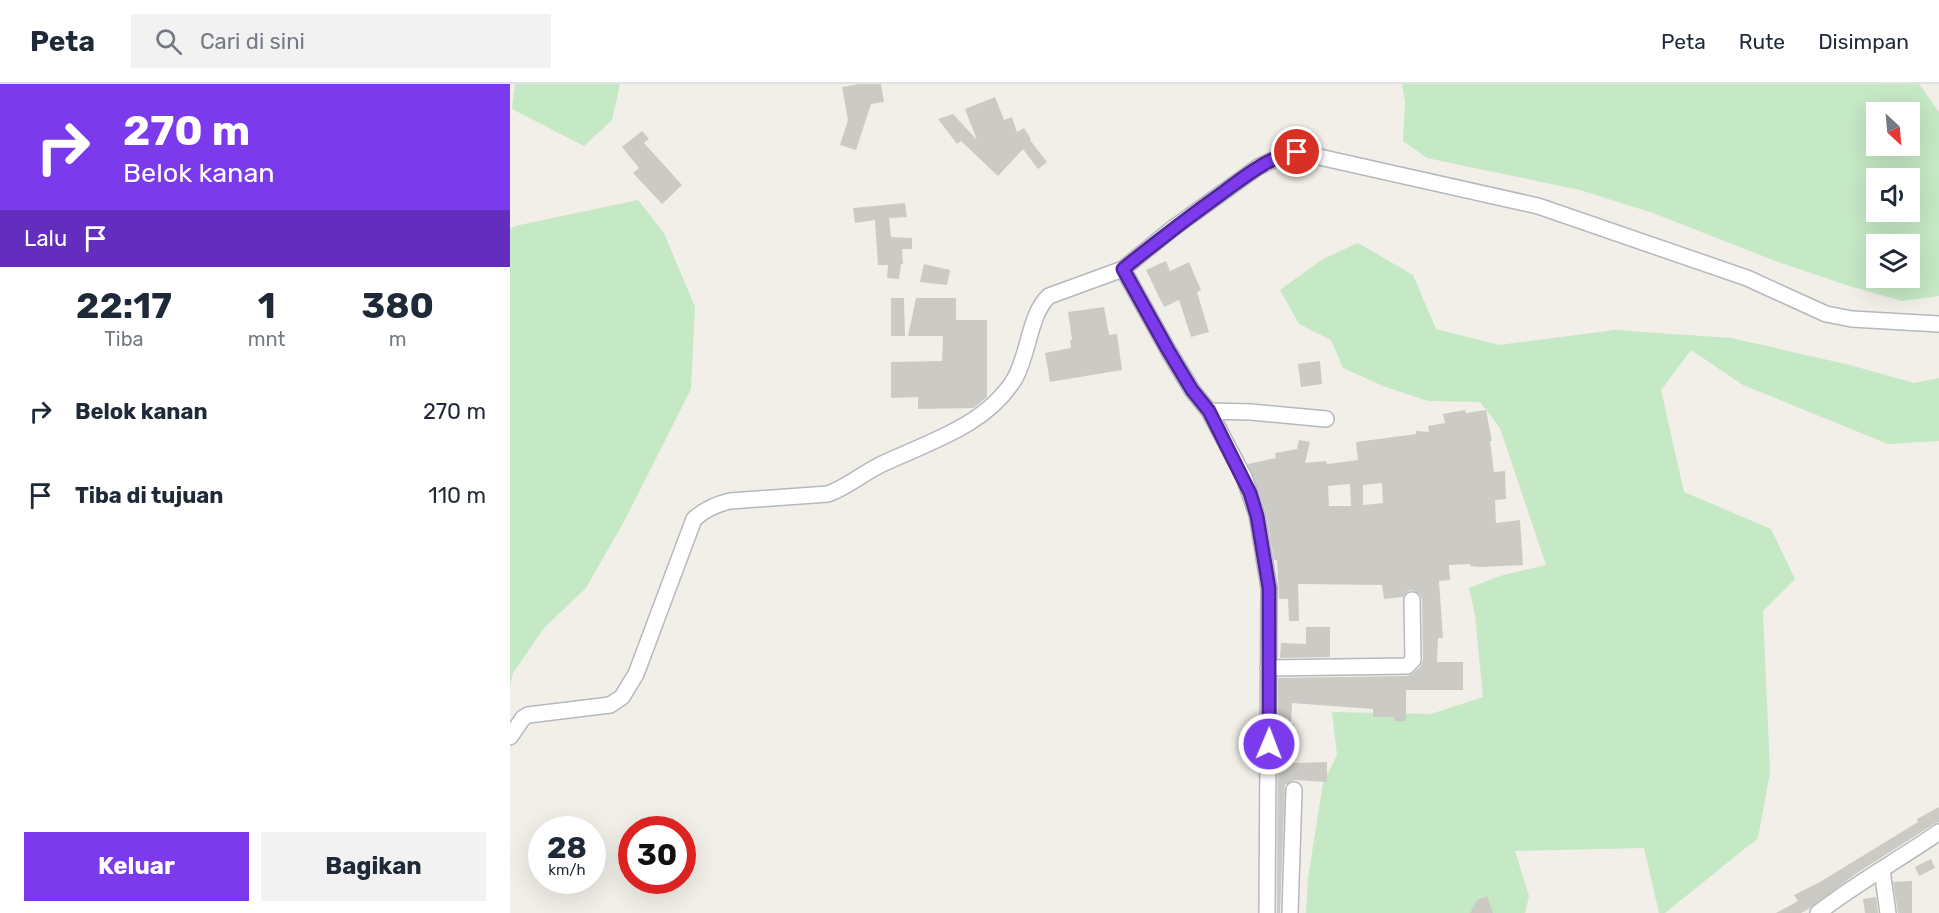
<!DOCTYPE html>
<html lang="id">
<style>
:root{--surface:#fff;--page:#f2f2f3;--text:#1f2937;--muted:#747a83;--line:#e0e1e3;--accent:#7c3aed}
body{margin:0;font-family:Rubik,sans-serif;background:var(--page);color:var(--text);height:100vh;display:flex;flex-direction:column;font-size:22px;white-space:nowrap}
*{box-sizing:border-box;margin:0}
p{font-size:20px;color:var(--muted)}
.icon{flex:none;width:33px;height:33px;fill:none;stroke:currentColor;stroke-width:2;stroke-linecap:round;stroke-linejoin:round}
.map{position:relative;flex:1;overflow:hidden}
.drawer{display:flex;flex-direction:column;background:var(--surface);width:510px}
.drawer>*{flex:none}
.hud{background:#7c3aed;color:#fff;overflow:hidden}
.needle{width:39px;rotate:154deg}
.controls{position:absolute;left:1356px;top:18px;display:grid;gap:12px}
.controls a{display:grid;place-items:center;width:54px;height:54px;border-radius:0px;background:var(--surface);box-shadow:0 6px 24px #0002;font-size:30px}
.speed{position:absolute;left:18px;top:732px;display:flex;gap:12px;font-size:30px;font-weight:700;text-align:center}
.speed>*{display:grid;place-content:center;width:78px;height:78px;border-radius:50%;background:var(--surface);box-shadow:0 6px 24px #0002;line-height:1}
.speed small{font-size:15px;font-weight:400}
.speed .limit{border:9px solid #d22;background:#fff;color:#111}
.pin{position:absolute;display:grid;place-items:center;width:51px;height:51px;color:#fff;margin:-26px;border:3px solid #fff;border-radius:50%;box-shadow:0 2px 6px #0007}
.me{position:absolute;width:66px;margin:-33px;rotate:1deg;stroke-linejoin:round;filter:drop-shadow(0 0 4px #0008)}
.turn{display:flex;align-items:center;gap:21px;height:126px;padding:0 24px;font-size:27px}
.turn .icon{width:78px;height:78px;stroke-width:2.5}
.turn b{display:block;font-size:42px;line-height:51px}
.then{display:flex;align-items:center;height:57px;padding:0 24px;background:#0003;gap:12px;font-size:22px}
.eta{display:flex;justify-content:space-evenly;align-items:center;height:102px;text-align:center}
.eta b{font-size:36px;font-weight:700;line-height:42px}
.button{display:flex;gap:12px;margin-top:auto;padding:12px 24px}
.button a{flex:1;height:69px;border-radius:0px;background:var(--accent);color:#fff;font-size:24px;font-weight:700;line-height:69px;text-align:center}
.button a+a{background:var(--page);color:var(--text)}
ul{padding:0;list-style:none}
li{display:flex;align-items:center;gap:18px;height:84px;padding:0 24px}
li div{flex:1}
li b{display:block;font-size:22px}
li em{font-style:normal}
header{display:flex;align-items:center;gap:36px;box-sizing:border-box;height:84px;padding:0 30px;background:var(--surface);border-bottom:2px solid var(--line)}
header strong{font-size:28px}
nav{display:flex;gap:33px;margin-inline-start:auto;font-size:21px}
.search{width:420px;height:54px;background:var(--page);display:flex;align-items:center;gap:15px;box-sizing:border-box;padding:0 21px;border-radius:0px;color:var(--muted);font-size:22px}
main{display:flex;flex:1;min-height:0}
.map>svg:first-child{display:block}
</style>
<header>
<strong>Peta</strong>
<div class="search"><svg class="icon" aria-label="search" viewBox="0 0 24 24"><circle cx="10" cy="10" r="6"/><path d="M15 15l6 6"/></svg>Cari di sini</div>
<nav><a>Peta</a><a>Rute</a><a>Disimpan</a></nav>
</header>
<main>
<section class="drawer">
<div class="hud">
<div class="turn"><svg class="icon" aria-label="right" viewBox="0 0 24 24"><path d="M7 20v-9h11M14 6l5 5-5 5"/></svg><div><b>270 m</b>Belok kanan</div></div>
<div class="then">Lalu<svg class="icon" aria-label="arrive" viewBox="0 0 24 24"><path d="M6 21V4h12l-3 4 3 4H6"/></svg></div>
</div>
<div class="eta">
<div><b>22:17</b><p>Tiba</p></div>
<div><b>1</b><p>mnt</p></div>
<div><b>380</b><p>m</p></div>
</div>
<ul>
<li><svg class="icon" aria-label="right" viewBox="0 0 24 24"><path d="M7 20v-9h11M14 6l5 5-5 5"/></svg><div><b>Belok kanan</b></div><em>270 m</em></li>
<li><svg class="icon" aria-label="arrive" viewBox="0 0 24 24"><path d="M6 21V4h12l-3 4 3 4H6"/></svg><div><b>Tiba di tujuan</b></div><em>110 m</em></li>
</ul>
<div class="button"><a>Keluar</a><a>Bagikan</a></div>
</section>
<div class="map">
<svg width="1429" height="829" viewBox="0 0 1429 829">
<rect width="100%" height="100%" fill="#f1efe8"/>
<path fill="#c5e8c5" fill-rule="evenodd" d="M 5,0 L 110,0 L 102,36 L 74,62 L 2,25 Z
M 892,0 L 1409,0 L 1429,28 L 1429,212 L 1392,217 L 1339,202 L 1268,178 L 1143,129 L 1070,106 L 917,74 L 893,57 L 895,18 ZM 1366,28 L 1400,28 L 1400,62 L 1366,62 ZM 1366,94 L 1400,94 L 1400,128 L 1366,128 ZM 1400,160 L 1400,194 L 1366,194 L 1366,160 Z
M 128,116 L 154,149 L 185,223 L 181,305 L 116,434 L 76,504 L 34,544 L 3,589 L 0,602 L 0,145 L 5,142 Z
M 848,159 L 903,191 L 926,245 L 989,261 L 1105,246 L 1221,254 L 1340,281 L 1404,299 L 1429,294 L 1429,357 L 1378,360 L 1233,301 L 1181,266 L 1151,306 L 1174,408 L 1261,445 L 1285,495 L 1253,527 L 1260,688 L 1248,754 L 1155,829 L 1149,829 L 1134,764 L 1005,767 L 1019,812 L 1015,829 L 796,829 L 798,794 L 813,699 L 827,671 L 822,628 L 921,630 L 973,613 L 965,531 L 959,504 L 990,492 L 1036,481 L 990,344 L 970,318 L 918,317 L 873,302 L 833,284 L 821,256 L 789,240 L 770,206 L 813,175 Z"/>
<path fill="#cccac5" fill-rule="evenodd" d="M 349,0 L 371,0 L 374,18 L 361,20 L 346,66 L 330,61 L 338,36 L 332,3 Z
M 485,13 L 494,36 L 502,33 L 507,48 L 514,44 L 521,55 L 520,56 L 537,78 L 528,85 L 513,65 L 488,92 L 451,57 L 447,60 L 428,35 L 443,30 L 467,56 L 455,25 Z
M 132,47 L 139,55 L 134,59 L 172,101 L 152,120 L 123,89 L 129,84 L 112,63 Z
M 395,119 L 397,133 L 379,134 L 381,153 L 402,154 L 402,165 L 392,165 L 393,180 L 391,180 L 389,195 L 377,194 L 378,181 L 368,181 L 365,136 L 345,139 L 343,124 Z
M 656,177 L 660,187 L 679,178 L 691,206 L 687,208 L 699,248 L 681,253 L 669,216 L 654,223 L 636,186 Z
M 414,180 L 440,186 L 437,201 L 410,198 Z
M 381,214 L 394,214 L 395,252 L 381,252 Z
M 406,214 L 446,214 L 446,236 L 477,236 L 477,313 L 464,324 L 408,325 L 408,313 L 381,314 L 381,278 L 432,277 L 433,252 L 398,252 Z
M 594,223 L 599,251 L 607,250 L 612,286 L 540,298 L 535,269 L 561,264 L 560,256 L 562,256 L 558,228 Z
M 810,277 L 812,300 L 791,303 L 788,280 Z
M 955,326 L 956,329 L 976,326 L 982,357 L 980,357 L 984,388 L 995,387 L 996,415 L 985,416 L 986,439 L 1010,436 L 1013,481 L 971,483 L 960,482 L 960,480 L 939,481 L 940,496 L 929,497 L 933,554 L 928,554 L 927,578 L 953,578 L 953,606 L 896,606 L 896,637 L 884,637 L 884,633 L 863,633 L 863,625 L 782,619 L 781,640 L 784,640 L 783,653 L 785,653 L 783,679 L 817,678 L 817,698 L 784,696 L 775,701 L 770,829 L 767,829 L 768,594 L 897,592 L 903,589 L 910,583 L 913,576 L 912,516 L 910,511 L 902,506 L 897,508 L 893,513 L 874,515 L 872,501 L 788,500 L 789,537 L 779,537 L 778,515 L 769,515 L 767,476 L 764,476 L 756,428 L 738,380 L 766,374 L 765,369 L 787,365 L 789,356 L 800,358 L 795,379 L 816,377 L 817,380 L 848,376 L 846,358 L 906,350 L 906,347 L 919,348 L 918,342 L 935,339 L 933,330 ZM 872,399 L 873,419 L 853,421 L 853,401 ZM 840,400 L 841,422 L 819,422 L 818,402 Z
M 796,543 L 820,543 L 820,573 L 770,574 L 771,559 L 796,560 Z
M 1429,723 L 1429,738 L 1424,740 L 1347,789 L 1300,824 L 1291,829 L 1266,829 L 1288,817 L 1284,811 L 1310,798 L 1408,738 L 1407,735 Z
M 1421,775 L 1425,784 L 1409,792 L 1405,783 Z
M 1402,797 L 1402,829 L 1388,829 L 1383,798 Z
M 977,812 L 983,829 L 960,829 L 967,816 Z
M 1366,813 L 1368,829 L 1355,829 L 1353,815 Z"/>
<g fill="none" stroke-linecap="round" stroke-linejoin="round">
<g stroke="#b5b8bc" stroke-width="18">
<path id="minor" d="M 613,185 L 658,266 L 682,306 L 699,327 L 734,393 L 747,431 L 759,504 L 757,829
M 699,327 L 741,328 L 816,335
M 758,584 L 897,582 L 903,576 L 902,516
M 0,653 L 13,634 L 18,631 L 100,621 L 112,613 L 126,590 L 184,435 C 193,427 207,420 220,417 L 318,410 C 337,403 352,390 370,381 C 418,358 474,343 504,296 C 519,271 519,230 539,212 L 613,185 L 662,145 L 748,83 L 776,70 L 787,68 L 1028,122 L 1237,194 L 1316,230 L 1342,235 L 1429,240
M 1372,786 L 1378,829
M 780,829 L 784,706
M 1308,829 C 1346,799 1389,776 1429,748"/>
</g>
<use href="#minor" stroke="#fff" stroke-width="15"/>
</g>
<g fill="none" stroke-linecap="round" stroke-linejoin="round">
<g stroke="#51269a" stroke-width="15">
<path id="route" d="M 759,660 L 759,504 L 747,432 L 740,409 L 699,327 L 682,306 L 658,266 L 613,185 C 646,158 680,132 715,107 C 737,91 760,72 787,68"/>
</g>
<use href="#route" stroke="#7c3aed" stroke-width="10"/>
</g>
</svg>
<div class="controls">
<a><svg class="needle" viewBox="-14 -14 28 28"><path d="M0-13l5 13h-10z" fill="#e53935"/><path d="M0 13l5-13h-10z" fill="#747a83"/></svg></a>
<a><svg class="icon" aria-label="sound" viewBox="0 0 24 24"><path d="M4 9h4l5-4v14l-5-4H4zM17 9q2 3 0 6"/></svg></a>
<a><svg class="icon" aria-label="layers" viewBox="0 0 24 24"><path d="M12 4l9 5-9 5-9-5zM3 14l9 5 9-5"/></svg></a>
</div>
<div class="speed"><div>28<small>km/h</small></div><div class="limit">30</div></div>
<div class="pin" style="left:787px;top:68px;background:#d93025"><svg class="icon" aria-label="arrive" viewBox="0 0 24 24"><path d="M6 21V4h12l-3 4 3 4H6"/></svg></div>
<svg class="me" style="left:759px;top:660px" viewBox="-20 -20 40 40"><circle r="17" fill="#7c3aed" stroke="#fff" stroke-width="3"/><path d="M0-11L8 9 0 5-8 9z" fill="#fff"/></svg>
</div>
</main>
